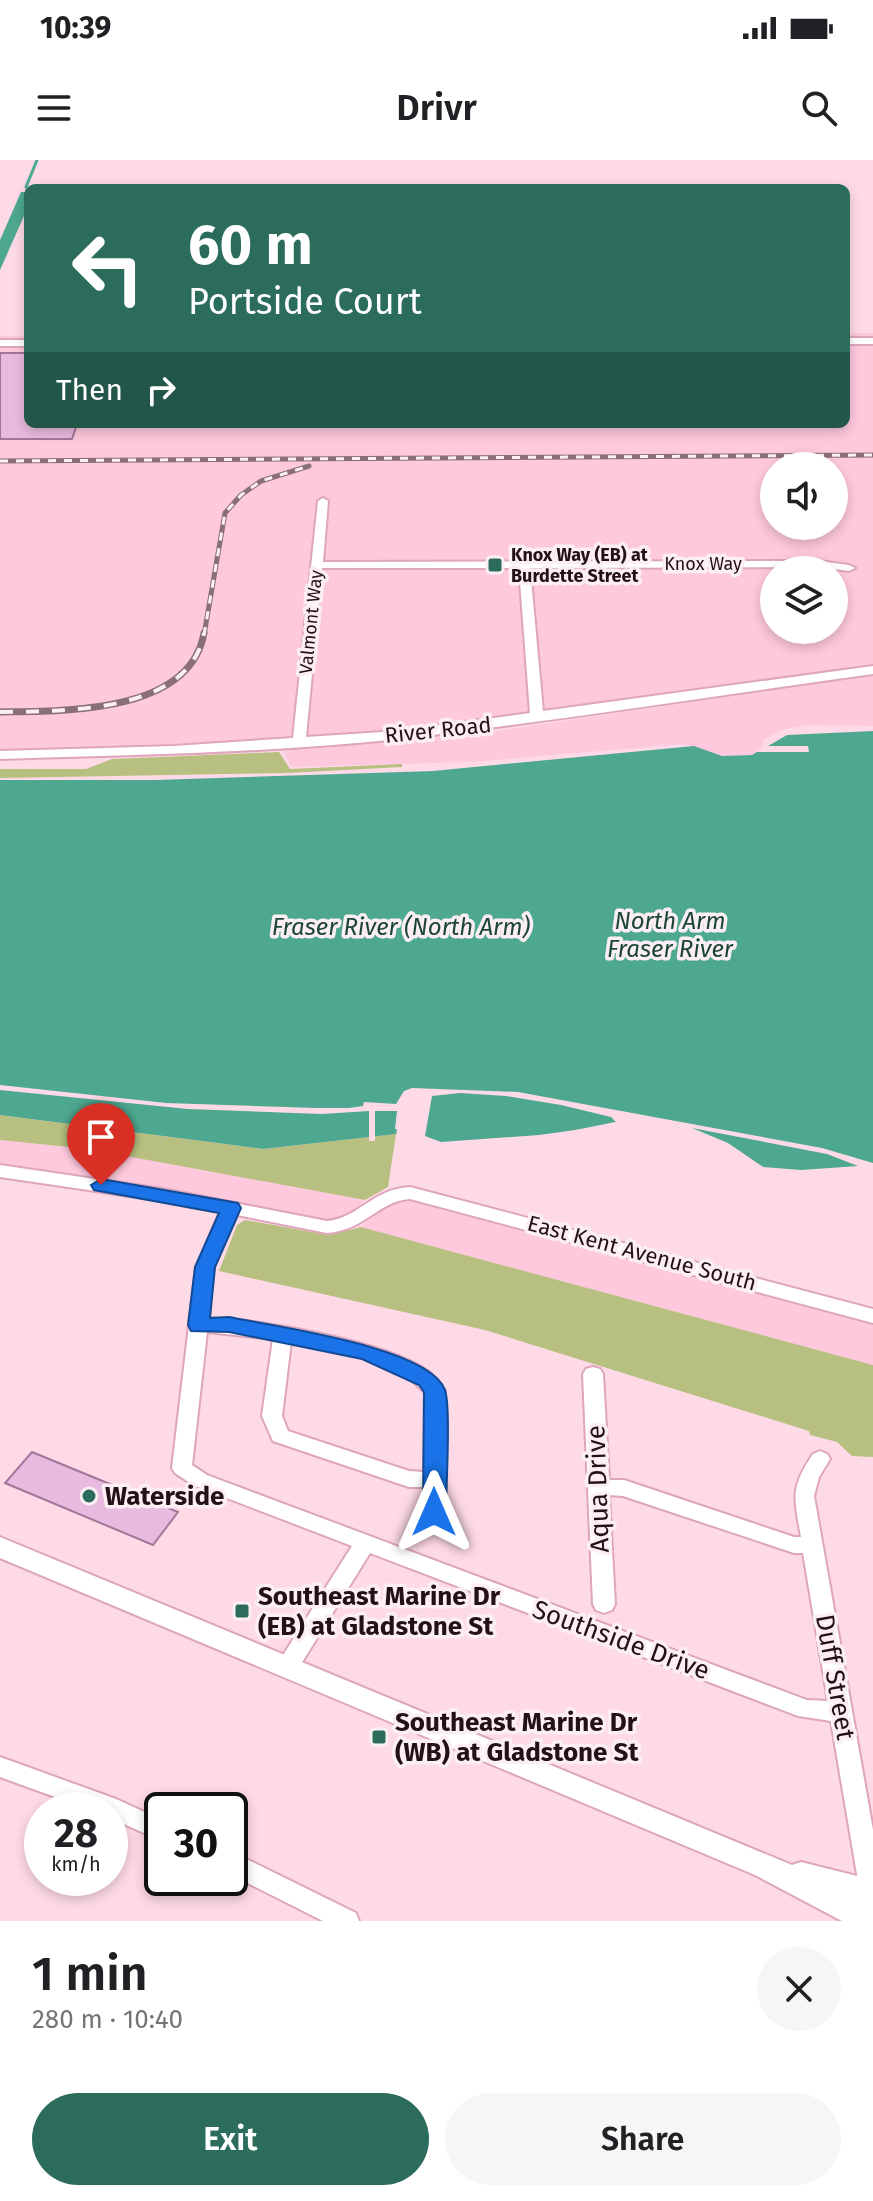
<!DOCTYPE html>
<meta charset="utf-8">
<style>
:root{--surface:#fff;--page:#f6f6f6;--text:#202124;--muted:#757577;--accent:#2b6c5c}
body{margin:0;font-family:"Fira Sans",sans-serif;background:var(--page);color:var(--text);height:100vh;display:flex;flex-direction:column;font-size:30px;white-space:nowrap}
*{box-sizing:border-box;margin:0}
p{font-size:26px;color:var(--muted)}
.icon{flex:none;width:44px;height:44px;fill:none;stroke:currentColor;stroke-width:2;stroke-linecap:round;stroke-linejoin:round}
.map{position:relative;height:1761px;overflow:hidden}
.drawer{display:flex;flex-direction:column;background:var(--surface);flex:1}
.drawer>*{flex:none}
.guide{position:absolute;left:24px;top:24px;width:826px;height:244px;border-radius:12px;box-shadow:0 4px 12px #0003;background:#2b6c5c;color:#fff;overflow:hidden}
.fabs{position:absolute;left:760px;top:292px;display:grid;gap:16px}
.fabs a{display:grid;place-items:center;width:88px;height:88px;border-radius:50%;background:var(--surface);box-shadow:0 4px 12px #0003;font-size:40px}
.speed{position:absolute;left:24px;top:1632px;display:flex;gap:16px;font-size:40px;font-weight:700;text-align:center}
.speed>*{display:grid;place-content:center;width:104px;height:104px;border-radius:50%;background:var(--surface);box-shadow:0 4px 12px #0003;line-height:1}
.speed small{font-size:20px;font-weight:400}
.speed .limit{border:4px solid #111;border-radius:12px;background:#fff;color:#111}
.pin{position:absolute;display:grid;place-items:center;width:68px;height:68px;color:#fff;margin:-82px -34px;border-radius:50% 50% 50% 0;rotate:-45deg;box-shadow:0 0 8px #0007}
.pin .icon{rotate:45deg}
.me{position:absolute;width:88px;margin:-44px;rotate:0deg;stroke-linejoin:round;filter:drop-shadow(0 0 6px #0008)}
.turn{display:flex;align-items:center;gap:28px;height:168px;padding:0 32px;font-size:36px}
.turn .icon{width:104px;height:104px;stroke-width:2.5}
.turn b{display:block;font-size:56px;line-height:68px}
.then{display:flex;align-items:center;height:76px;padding:0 32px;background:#0003;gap:16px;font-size:30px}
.round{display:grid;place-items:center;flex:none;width:84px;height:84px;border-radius:42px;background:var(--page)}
.overview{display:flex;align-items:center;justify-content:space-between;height:136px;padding:0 32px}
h1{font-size:48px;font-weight:600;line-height:60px}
.primary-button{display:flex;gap:16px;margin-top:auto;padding:16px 32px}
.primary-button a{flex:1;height:92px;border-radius:48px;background:var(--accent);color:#fff;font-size:32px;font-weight:600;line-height:92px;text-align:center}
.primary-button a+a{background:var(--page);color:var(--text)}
.status{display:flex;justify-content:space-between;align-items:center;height:56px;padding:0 40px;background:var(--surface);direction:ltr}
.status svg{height:22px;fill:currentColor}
header{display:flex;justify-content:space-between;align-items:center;height:104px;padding:0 32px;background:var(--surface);font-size:36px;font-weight:600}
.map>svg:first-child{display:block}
</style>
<div class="status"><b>10:39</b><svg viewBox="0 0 49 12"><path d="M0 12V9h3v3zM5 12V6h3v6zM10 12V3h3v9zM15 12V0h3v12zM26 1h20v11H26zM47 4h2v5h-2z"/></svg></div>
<header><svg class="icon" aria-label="menu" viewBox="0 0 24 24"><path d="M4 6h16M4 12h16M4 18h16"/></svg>Drivr<svg class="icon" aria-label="search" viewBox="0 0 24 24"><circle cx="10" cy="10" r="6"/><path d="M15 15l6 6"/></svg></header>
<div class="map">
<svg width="873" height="1761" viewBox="0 0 873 1761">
<rect width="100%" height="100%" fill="#fedae7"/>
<path fill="#fec8dd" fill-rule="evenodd" d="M 846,173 L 873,173 L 873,510 L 398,575 L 0,595 L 0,176 L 28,176 L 28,264 L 846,264 ZM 774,306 L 834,306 L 834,366 L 774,366 ZM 774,410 L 834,410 L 834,470 L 774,470 Z
M 873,515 L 873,566 L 807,565 L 781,570 L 763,580 L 763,587 L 752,595 L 722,596 L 684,584 L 471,602 L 291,607 L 283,591 L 476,574 Z
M 0,980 L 88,989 L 365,1040 L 350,1055 L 326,1060 L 164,1028 L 0,1004 Z
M 405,1040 L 873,1165 L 873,1205 L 361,1067 L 385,1047 Z"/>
<path fill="#b8c081" d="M 279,592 L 290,609 L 402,604 L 402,607 L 288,613 L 0,618 L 0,609 L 86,609 L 112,599 Z
M 0,955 L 263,989 L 396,974 L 388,1027 L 365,1040 L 88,989 L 0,980 Z
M 245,1060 L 329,1075 L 361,1067 L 873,1205 L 873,1297 L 852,1296 L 837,1282 L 810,1275 L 809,1271 L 485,1170 L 219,1111 L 237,1065 Z"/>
<path fill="#4ea890" d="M 21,32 L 28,32 L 28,47 L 0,110 L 0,80 Z
M 873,569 L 873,1011 L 770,1011 L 712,978 L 655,960 L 625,960 L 536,978 L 440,984 L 423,980 L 428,933 L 406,934 L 396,974 L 263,989 L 0,955 L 0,620 L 155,620 L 433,611 L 694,586 L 722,596 L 752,595 L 786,574 Z"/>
<path fill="#fedae7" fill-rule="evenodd" d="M 873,567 L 873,571 L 787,575 L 768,586 L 808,586 L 809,592 L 756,592 L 775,575 L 795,570 Z
M 0,925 L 166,943 L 316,948 L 349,948 L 363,946 L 364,942 L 396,944 L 404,931 L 412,928 L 518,932 L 822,988 L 873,1003 L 873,1015 L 773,1015 L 747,1004 L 715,981 L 674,966 L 617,963 L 611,957 L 561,945 L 506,936 L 460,933 L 432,936 L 425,976 L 441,982 L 539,975 L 590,968 L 533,982 L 438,987 L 422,982 L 416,975 L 425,935 L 410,936 L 401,970 L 395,969 L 397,951 L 375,951 L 375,981 L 369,981 L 369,951 L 322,954 L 188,949 L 0,930 ZM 692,968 L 827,994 L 858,1006 L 801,1010 L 763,1007 L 728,983 Z"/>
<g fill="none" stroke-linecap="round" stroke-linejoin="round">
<path stroke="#4ea890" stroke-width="3" d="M 26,27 L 37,0"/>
</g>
<path fill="#e9badf" stroke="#a27699" stroke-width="2" d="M 0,193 L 28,193 L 28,264 L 77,264 L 72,279 L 0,279 Z
M 32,1292 L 178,1352 L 153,1385 L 5,1323 Z"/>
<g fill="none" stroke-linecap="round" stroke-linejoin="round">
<g stroke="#dea5bb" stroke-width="4">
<path id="minor" d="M 846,178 L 873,178 L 873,184 L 846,184 Z
M 0,180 L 28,180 L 28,186 L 0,186 Z
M 323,338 L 328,341 L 323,402 L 819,401 L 849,405 L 855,408 L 849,411 L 819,407 L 530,408 L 543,551 L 873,506 L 873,514 C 714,536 557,561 399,579 C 267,593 133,595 0,599 L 0,591 L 174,586 L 293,578 L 318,341 ZM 322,408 L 519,408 L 530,553 L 398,571 L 306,577 Z
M 0,1005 L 163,1029 L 327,1061 C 359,1058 372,1029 410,1027 L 873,1149 L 873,1163 L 410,1039 C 378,1041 366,1070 327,1073 L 237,1055 L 214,1107 L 208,1158 C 259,1159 389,1182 429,1212 C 435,1217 441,1225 445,1231 L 444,1352 L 435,1370 L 428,1372 L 421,1370 L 418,1364 L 424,1352 L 424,1327 L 409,1327 L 273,1281 L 262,1256 L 273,1179 L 207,1172 L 192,1305 L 207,1315 L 807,1540 L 828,1541 L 803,1393 L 794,1393 L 623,1336 L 609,1335 L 615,1444 L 612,1450 L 604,1453 L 596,1450 L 593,1444 L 583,1214 L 586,1209 L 593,1207 L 600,1209 L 603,1214 L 609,1320 L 624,1320 L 794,1377 L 801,1377 C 794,1337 790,1328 813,1294 L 820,1291 L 827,1294 L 830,1299 L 819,1317 L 814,1336 L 873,1670 L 873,1749 L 864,1746 L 861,1738 L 831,1561 L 798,1556 L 370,1393 L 296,1512 L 288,1515 L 280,1512 L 277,1506 L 280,1500 L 352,1386 L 193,1325 L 175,1313 L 172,1308 L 196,1107 L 220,1052 L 163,1041 L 0,1017 ZM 291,1182 C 335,1191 394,1198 425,1233 L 424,1312 L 409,1311 L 288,1271 L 282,1256 Z
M 0,1597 L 116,1639 L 162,1660 L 162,1681 L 110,1658 L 110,1650 L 91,1650 L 0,1617 Z
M 230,1691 L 356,1753 L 359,1761 L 323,1761 L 230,1714 Z"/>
</g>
<g stroke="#dea5bb" stroke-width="4">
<path id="major" d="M 0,1377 L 792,1705 L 801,1702 L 873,1720 L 873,1761 L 842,1761 L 755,1715 L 0,1398 Z"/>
</g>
<use href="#minor" fill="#fff" fill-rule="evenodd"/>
<use href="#major" fill="#fff" fill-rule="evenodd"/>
<g stroke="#8a6f79" stroke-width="5">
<path id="rail-far1" d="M 0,301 L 873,295
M 204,475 L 225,353 L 241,335 L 261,321 L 309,306"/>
</g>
<g stroke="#8a6f79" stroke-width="7">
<path id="rail" d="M 0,552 C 63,551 190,554 204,473"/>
</g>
<use href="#rail-far1" stroke="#fbeff3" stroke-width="3" stroke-dasharray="8" stroke-linecap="butt"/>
<use href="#rail" stroke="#fbeff3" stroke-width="4" stroke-dasharray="13" stroke-linecap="butt"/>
</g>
<path fill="#1a73e8" stroke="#114b97" stroke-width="2" d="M 101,1019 L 238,1043 L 241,1048 L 215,1107 L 210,1158 L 229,1157 C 272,1166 430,1187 445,1230 C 451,1248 446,1328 446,1352 L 442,1359 L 426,1359 L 423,1352 L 424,1232 L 419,1225 L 362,1199 L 229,1172 L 191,1171 L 188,1165 L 195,1107 L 219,1053 L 94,1030 L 91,1025 Z"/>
<g fill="#2b6c5c" stroke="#fbeff3" stroke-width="3">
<rect x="487" y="397" width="16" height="16" rx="4"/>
<circle cx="89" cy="1336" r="8"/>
<rect x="234" y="1443" width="16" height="16" rx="4"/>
<rect x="371" y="1569" width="16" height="16" rx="4"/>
</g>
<g text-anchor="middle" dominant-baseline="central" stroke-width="7" stroke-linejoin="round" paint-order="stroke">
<g font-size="18" font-weight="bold" fill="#241018" stroke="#fbeff3" text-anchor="start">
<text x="511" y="395">Knox Way (EB) at<tspan x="511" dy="21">Burdette Street</tspan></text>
</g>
<g font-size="18" fill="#241018" stroke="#fbeff3">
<text x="703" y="404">Knox Way</text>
<text transform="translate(311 462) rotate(-84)">Valmont Way</text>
</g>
<g font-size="22" fill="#241018" stroke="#fbeff3">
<text transform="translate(438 570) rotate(-6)">River Road</text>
<text transform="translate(642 1093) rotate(15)">East Kent Avenue South</text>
</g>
<g font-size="24" font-style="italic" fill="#1c453a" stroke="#fbeff3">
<text x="670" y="761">North Arm<tspan x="670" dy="28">Fraser River</tspan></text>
<text x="401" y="767">Fraser River (North Arm)</text>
</g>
<g font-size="26" fill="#241018" stroke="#fbeff3">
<text transform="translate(598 1329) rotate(-92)">Aqua Drive</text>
<text transform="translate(621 1480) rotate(20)">Southside Drive</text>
<text transform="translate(835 1517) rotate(80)">Duff Street</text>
</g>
<g font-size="26" font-weight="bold" fill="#241018" stroke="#fbeff3" text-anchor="start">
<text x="105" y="1336">Waterside</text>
<text x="258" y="1436">Southeast Marine Dr<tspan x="258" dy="30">(EB) at Gladstone St</tspan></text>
<text x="395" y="1562">Southeast Marine Dr<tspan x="395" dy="30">(WB) at Gladstone St</tspan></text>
</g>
</g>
</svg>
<div class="fabs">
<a><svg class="icon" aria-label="sound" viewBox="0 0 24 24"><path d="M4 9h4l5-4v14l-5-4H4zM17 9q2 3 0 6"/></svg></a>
<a><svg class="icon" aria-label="layers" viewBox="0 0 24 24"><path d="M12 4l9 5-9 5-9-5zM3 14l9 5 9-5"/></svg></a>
</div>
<div class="speed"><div>28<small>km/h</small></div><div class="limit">30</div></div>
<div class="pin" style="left:101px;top:1025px;background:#d93025"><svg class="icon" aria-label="arrive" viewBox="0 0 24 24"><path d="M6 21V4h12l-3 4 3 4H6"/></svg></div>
<svg class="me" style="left:434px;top:1352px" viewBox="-20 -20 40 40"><path d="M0-17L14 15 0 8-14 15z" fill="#1a73e8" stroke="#fff" stroke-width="4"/></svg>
<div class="guide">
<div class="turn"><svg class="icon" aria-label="left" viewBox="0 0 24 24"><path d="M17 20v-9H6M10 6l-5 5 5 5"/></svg><div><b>60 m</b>Portside Court</div></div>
<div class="then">Then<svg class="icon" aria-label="right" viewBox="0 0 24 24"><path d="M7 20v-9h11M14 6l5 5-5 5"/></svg></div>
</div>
</div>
<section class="drawer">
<div class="overview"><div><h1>1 min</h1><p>280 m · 10:40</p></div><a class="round"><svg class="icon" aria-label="close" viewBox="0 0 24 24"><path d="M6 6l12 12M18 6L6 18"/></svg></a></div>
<div class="primary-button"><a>Exit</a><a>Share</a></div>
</section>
